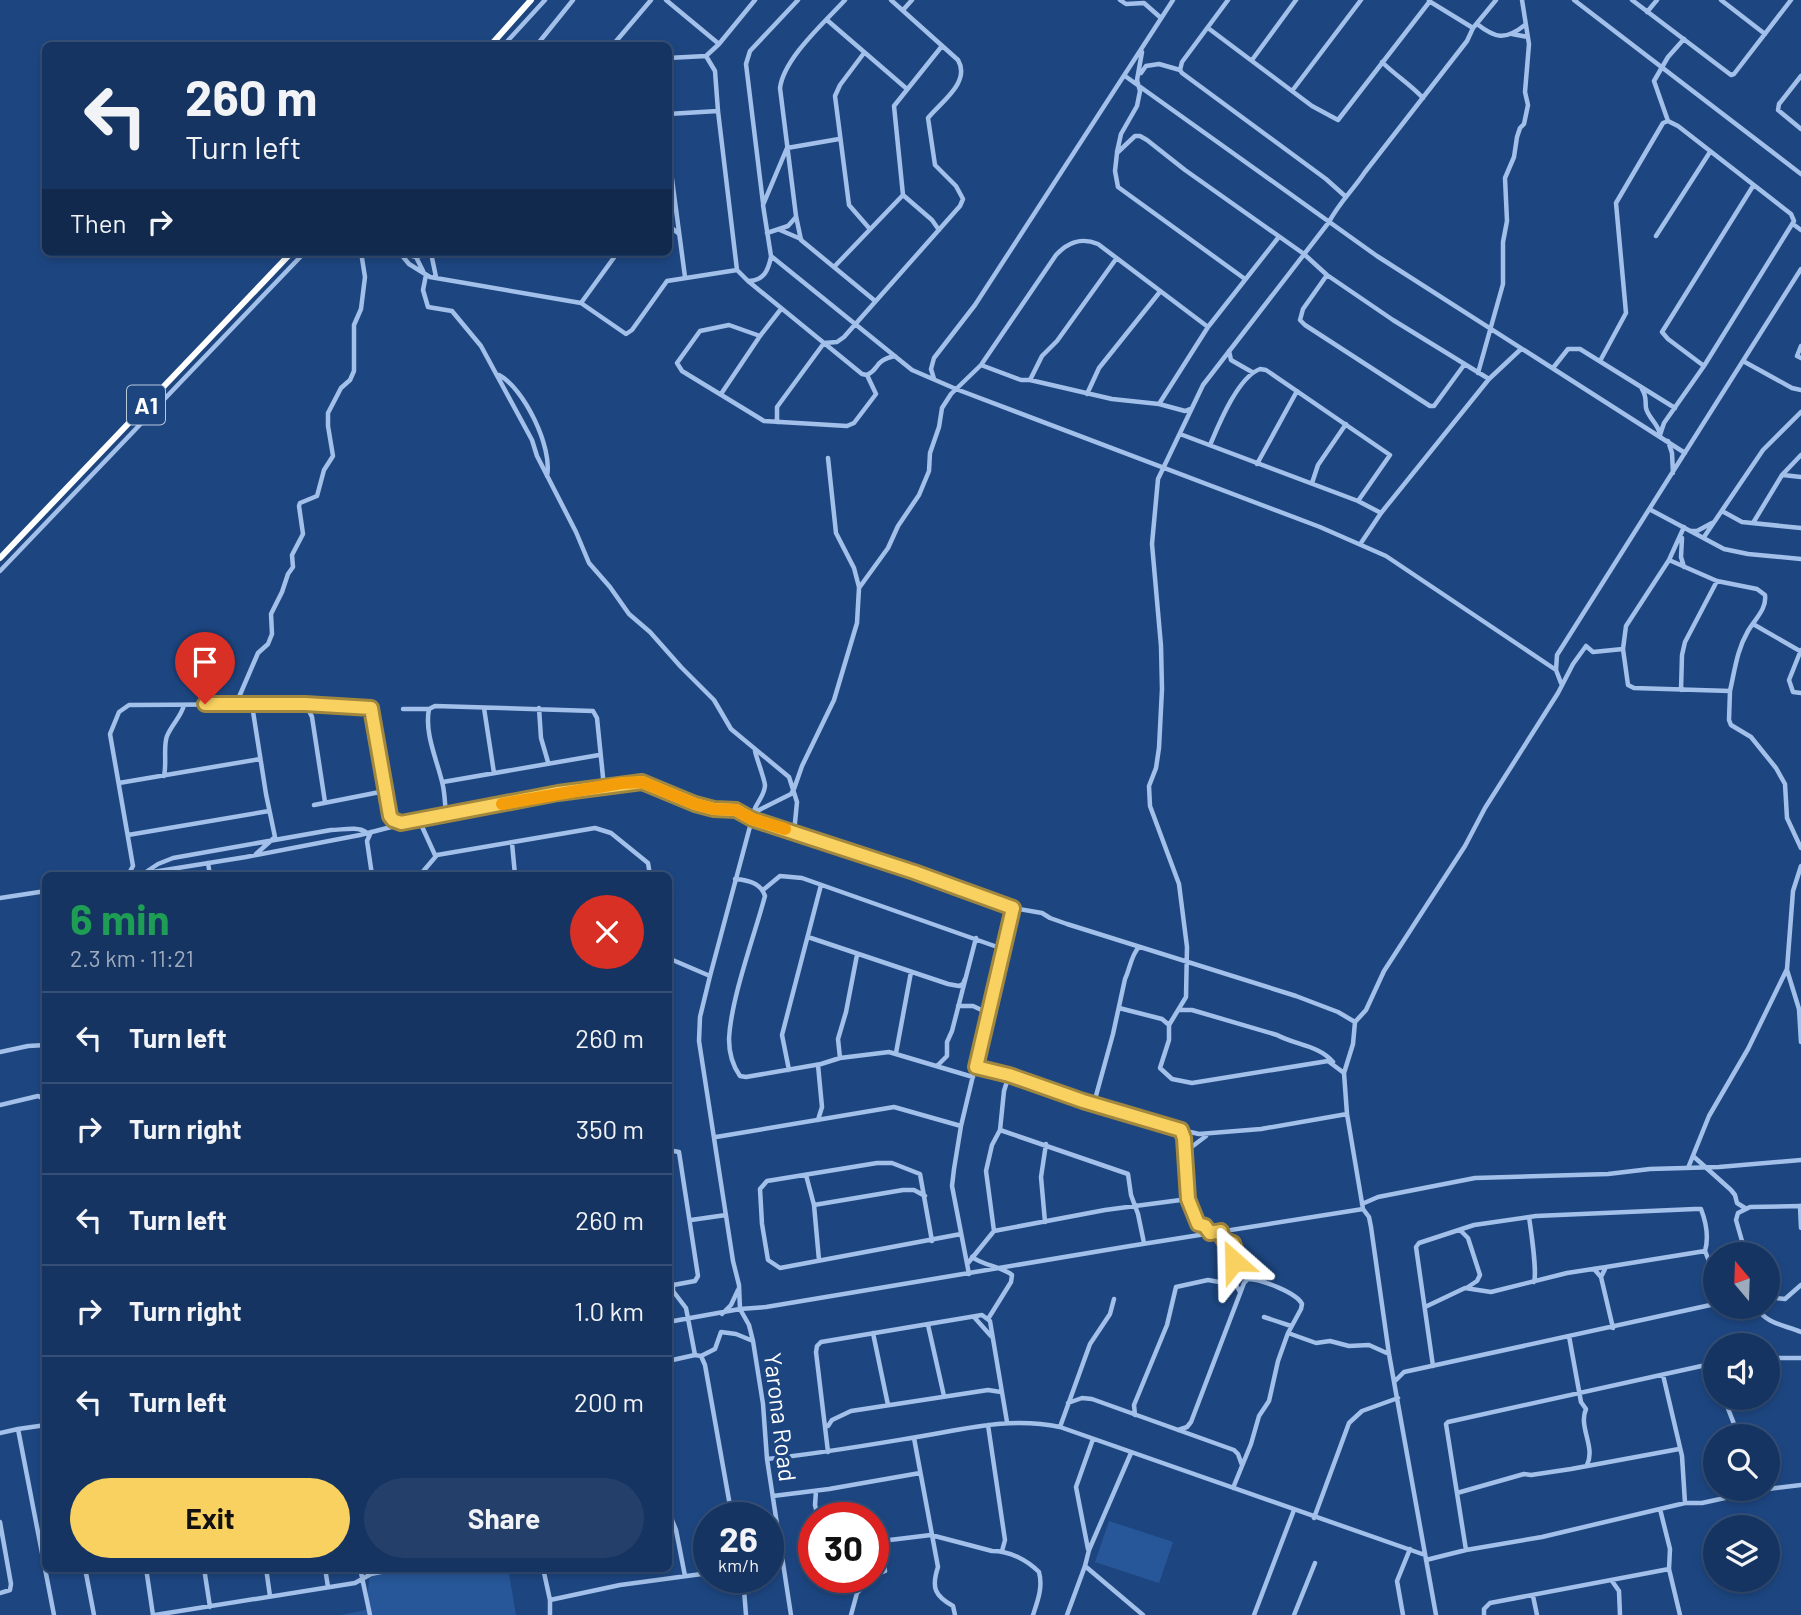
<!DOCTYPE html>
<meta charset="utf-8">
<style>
:root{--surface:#163461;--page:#233f6a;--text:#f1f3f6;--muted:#9eaabd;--line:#354f76;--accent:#f9d160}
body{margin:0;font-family:Barlow,sans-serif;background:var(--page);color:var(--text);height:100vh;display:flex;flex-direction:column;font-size:26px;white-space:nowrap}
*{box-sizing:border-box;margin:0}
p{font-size:23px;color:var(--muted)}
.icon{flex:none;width:38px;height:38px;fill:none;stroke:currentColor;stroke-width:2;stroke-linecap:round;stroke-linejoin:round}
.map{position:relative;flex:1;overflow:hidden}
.side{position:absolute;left:42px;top:872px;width:630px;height:700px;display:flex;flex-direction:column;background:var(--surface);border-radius:10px;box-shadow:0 4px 10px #0003,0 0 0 2px var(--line)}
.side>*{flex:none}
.top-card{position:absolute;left:42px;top:42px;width:630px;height:214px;border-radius:10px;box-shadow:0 4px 10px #0003,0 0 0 2px var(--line);background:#163461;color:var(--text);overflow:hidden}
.needle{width:46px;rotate:341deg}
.tools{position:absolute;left:1703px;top:1242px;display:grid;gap:14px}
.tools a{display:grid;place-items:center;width:77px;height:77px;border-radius:50%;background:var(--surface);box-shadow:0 4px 10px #0003,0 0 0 2px var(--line);font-size:35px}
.speed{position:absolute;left:693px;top:1502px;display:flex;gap:14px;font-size:35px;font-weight:700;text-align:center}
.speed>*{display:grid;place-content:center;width:91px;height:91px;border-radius:50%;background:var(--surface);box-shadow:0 4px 10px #0003,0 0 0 2px var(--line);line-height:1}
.speed small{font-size:18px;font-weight:400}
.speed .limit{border:10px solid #d22;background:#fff;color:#111}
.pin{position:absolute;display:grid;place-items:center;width:60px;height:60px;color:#fff;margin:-72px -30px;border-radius:50% 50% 50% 0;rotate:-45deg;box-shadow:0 0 7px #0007}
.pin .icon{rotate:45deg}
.me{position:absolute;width:77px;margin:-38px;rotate:335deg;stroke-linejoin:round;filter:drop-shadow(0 0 5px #0008)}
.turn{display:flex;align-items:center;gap:24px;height:147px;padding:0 28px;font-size:32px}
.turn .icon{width:91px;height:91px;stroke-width:2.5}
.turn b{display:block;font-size:49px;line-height:60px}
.then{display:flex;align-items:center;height:66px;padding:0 28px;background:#0003;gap:14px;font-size:26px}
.round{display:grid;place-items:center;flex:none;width:74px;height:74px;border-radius:37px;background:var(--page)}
.headline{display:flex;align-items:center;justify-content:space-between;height:119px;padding:0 28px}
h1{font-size:42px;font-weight:700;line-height:52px;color:#1e9e55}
.cta{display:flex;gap:14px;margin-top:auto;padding:14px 28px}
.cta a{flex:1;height:80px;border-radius:42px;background:var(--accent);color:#111;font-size:28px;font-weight:700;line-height:80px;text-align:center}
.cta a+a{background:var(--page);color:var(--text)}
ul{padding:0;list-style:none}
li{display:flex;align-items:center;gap:21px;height:91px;padding:0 28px;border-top:2px solid var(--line)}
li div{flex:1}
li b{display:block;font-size:26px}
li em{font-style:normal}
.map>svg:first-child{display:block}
</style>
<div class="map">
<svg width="1801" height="1615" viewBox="0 0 1801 1615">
<rect width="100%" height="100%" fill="#1d4681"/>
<path fill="#275799" d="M 1109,1521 L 1173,1542 L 1159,1583 L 1095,1562 Z
M 401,1568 L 508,1568 L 516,1615 L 341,1615 L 366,1610 L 370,1573 Z"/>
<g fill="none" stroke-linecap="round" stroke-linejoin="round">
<path stroke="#a2c0e9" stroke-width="4.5" d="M 666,0 L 719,44
M 845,0 C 825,22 784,58 780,88 L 796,216 L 801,240 L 874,300
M 1120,0 L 1126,4 L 1144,3 L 1161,18
M 1228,0 L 1182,62 L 1180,70 L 1182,73 L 1326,179 L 1345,196
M 1574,0 L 1801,174
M 1632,0 L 1731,75 L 1734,74 L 1791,0
M 1721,0 L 1765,34
M 1429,1 L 1473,28
M 903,10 L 912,0
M 1647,12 L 1657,0
M 827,20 L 907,89
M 1477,24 C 1495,38 1505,41 1525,25
M 1208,28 L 1312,106 L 1338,120 L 1430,1
M 1512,34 L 1528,37
M 503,46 L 545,0
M 536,46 L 573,0
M 612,46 L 651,0
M 864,53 L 840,85 L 835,96 L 849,205 L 869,228
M 706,56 L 715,71 L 718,111 L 737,270 L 748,281 L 862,374 L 867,375 L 876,394 L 854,423 L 847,426 L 764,421 L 682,371 L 677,363 L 700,331 L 729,325 L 760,336
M 668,58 L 706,56 L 719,44 L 755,0
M 1252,60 L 1296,0
M 1382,62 C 1395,75 1410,84 1423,98
M 1141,73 L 1146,66 L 1159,64 L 1180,70
M 1125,76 L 1377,256 L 1685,453
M 1801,76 L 1779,104 L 1778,110 L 1801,129
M 1292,91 L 1361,0
M 668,114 L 718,111
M 839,139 L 787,148 L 763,205 L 771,256 L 912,370 L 956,389 L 1320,527 L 1386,556 L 1556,670
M 668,149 L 685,277
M 1117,152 L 1121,134 L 1137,106 L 1140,91 L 1137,80 L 1142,52
M 763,203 L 746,64 L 750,51 L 798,0
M 1793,224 L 1801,230
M 668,225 L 678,233
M 780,230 L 801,239
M 939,230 L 932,220 L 903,195 L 894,106 L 942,46
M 767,233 L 788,226 L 796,217
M 1656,236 L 1710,152
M 397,252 L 416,257 L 423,271
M 593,252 L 615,256
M 400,253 L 409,264 L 430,277 L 581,303 L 626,334 L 632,330 L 667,281 L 737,270
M 431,253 L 436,277
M 416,257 L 434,252
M 834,267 L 903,195
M 426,275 L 423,290 L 428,307 L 452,311 L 481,346 L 532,440 L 537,456 L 576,532 L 589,563 L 610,587 L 629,614 L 650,632 L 681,667 L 714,700 L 731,729 L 789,777 L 797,802 L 794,833
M 1327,275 L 1303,309 L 1300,320 L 1305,325 L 1430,406 L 1434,406 L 1464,365
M 1245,279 L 1118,187 L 1115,171 L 1117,153 L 1135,136 L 1140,136 L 1147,140 L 1185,170 L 1304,254 L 1327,275 L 1393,320 L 1489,379
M 749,281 C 764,280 768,271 771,257
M 581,303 L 618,252
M 1801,346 L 1797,356 L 1801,358
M 1229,351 L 1231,360 L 1252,372
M 1600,361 L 1626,313 L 1616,203 L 1663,123 L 1668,121
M 1743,361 L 1792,388 L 1801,390
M 981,365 L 1021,380 L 1030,380 L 1112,399 L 1159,404 L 1185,411 L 1190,409
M 1704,366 L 1668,339 L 1662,332 L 1753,186
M 1553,368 L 1568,349 L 1580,349 L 1675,408
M 1478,373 L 1503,284 L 1503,242 L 1507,221 L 1505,178 L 1514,157 L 1517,137 L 1520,128 L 1524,124 L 1528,105 L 1525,92 L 1529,44 L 1522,0
M 499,375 C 524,388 553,448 547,476
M 867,375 C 881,368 873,361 895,356
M 934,379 L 931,369 L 934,358 L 975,305 L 1173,0
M 1030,380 L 1042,356 L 1057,341 L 1116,259
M 1642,389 C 1647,397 1645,400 1646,408 C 1648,417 1656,422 1659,431
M 721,394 L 760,336 L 781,309
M 1087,394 L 1099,368 L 1159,293
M 1159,404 L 1208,327 L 1278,238
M 777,422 L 777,407 L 824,343 L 837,342 L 844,337 L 960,206 L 963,199 L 956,186 L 935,165 L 928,118 C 941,102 971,82 958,60 L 891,0
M 1180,434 L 1358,501 L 1381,513
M 1660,435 L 1664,423 L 1704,366 L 1794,221 L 1791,214 L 1678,126 L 1668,121 L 1654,81 L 1668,57 L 1684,39
M 1668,441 L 1672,453 L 1673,473
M 1210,445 C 1219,424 1238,377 1260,369 L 1266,370 L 1390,455 L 1358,501
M 828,458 L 836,533 L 854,568 L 859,587
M 1257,464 L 1297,391
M 1783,475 L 1801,477
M 1312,483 L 1318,465 L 1346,424
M 1651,510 L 1724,549 L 1748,554 L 1801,559
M 1722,511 L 1742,522 L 1801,528
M 1753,523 L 1782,475 L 1801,455
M 1691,531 L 1697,531 L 1712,523
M 1704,537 L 1763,450 L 1801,412
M 1682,538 L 1681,557 L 1684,567
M 1361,543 L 1381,513 L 1489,379 L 1521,349
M 1669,560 L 1717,581 L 1757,589 L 1765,595 C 1767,609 1755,619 1748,631 C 1737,650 1735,669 1730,691 L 1634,688 L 1628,685 L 1623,649 L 1626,626 L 1669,560 L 1684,527
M 0,571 L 305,252
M 1753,624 L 1800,651
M 1801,650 L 1789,680 L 1793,692 L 1801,693
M 1561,683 L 1556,670 L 1557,655 L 1801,269
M 1681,690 L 1682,655 L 1685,642 L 1717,581
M 1730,691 L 1729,720 L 1731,725 L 1751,737 L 1776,768 L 1785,784 L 1787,818 L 1801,848
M 236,704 L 258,653 L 268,644 L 272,634 L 271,614 L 282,592 L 288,574 L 293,567 L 292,555 L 303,534 L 299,506 L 300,503 L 317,496 L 324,470 L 333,456 L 328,426 L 328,413 L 341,388 L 350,380 L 354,371 L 354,325 L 361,309 L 365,277 L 361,252
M 306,704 L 312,717 L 325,802
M 252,705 L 266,794 L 275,837 L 256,854
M 484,708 L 494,773
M 539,708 L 541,738 L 548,762
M 403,709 L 429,709 L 435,706 L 593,711 L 597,718 L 604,787
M 429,709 C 424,734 438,762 443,786 C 445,796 445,805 446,815
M 164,776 C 167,763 163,746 167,736 C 172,724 181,717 184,705
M 443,782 L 599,755
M 119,783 L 260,759
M 314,805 L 385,791
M 752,818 C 753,805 765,797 765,785 C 764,777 757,760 755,751
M 752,819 L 759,810 L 791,794 L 794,789 L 802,766 L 834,700 L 857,623 L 859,588 L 888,548 L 898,526 L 919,495 L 929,471 L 930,453 L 939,427 L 942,408 L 951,394 L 981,365 L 1056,255 C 1068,242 1081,237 1098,244 L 1208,327
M 752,819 L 914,872 L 1013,908 L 1042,913 L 1050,918 L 1067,924 L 1296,996 L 1338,1012 L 1355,1022
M 419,820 L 435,855
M 371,832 L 367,841 L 372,875
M 128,835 L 269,811
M 512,843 L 515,875
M 208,863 L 210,875
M 146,872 L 158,864 L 173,858 L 331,830 C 342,830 357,826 366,832
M 128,875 L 133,866 L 110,734 L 119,712 L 129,705 L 305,704 L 371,708 L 390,816 L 393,820 L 400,823
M 134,875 L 246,857 L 360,835 L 434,816 L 622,783 L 642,782 L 696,804 L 714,809 L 736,810 L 752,819 L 710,976 L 700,1017 L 699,1041 L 733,1261 L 739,1285 L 740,1309 L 749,1325 L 753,1341 L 763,1404 L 767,1459 L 791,1615
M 323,875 L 332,875
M 420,875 L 437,855 L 595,828 L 611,833 L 648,863 L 650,875
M 735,879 C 748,880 761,883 765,896 C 754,937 731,998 729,1039 C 729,1052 733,1066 740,1076 L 746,1077 L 821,1064 L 840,1058 L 889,1052 L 973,1077
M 763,890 L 780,876 L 802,878 L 1003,949
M 0,898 L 46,891
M 808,937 L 948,984 L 959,986 L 963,984 L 965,979
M 668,958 L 710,976
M 1787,970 L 1799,1009 L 1801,1042
M 958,1006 L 973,1006 L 988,1013
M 1119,1008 L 1162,1019 L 1169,1025 L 1169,1040 L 1160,1068 L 1172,1079 L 1192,1083 L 1328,1061 L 1344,1073
M 1180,1010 L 1192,1010 L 1277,1035 C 1295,1045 1319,1045 1333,1062
M 1169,1025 L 1186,997 L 1187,947 L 1179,884 L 1150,806 L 1149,786 L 1156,768 L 1159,748 L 1162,689 L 1161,646 L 1152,544 L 1158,479 L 1203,385 L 1329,222 C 1339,203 1353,190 1365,172 L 1467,41 L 1473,28 L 1496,0
M 0,1052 L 28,1046 L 46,1045
M 896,1053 L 911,972
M 840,1058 L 838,1039 L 846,1012 L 857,955
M 937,1066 L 947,1056 L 947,1042 L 952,1031 L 976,938
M 976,1067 L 1009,1075 L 1168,1127 L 1199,1134 L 1261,1129 L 1347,1114
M 789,1070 L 782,1035 L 821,885
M 1094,1103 L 1113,1034 L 1125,979 C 1130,969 1131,955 1139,947
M 0,1105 L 38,1096 L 46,1100
M 818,1120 L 822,1107 L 818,1065
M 1000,1130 L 1128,1174 L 1131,1195 L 1138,1214 L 1144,1243
M 1181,1130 L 1184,1138 L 1185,1151
M 716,1137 L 894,1107 L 961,1126
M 668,1150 L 679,1152 L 698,1276 L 695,1281 L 668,1286
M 1693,1156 L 1731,1190 L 1735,1195 L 1737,1203 L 1745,1208
M 1688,1168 L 1709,1116 L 1748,1049 L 1787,969 L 1793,891 L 1801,866
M 806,1175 L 814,1205 L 819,1260
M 1188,1199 L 1198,1224 L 1205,1226 L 1210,1233
M 1362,1204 L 1378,1197 L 1475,1178 L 1608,1174 L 1650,1169 L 1719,1167 L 1801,1160
M 814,1205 L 903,1190 L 914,1190 L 925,1196
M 1800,1206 L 1801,1228
M 1363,1209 L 1347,1114 L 1344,1073 L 1353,1044 L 1355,1022 L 1366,1010 L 1384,971 L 1465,846 L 1485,808 L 1558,693 L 1573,664 L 1586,646 L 1593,652 L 1623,649
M 1529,1217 C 1531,1230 1537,1273 1534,1282
M 691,1220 L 726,1215
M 1045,1222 L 1041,1177 L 1046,1144
M 1460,1230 L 1468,1238 L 1480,1275 L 1477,1281 L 1468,1287
M 994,1231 L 986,1171 L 992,1145 L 1000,1130 L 1004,1091 L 1009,1075
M 1221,1231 L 1223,1239 L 1231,1241 L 1236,1247 L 1231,1275 L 1236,1285
M 932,1241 L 920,1174 L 892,1163 L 877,1163 L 767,1181 L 760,1189 L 762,1224 L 768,1260 L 780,1268 L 961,1234
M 1746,1255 L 1736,1220 L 1738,1213 L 1750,1207 L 1801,1206
M 972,1257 C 984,1266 1001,1266 1012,1275 L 1011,1282 L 988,1319
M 968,1263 L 994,1231 L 1105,1210 L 1188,1199 L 1185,1152 L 1206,1136
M 1606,1267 L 1705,1251 L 1715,1276
M 1594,1269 L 1601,1277 L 1613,1328
M 969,1274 L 952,1186 L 954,1169 L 961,1126 L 1013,908
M 1768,1297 L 1785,1299 L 1801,1285
M 1425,1307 L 1465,1288 L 1491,1292 L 1567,1273 L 1606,1267 L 1601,1277
M 1757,1307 C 1765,1324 1785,1325 1801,1332
M 722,1314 L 731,1305 L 738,1290
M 974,1317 L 991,1336
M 1264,1317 L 1291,1326
M 668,1322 L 740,1309 L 766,1307 L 1130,1246 L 1363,1209 L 1369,1217 L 1371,1227 L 1389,1354 L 1436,1615
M 928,1325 L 944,1396
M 873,1333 L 888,1405
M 1288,1333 L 1316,1343 L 1330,1341 L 1349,1346 L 1369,1345 L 1389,1354
M 1569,1336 L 1581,1402 L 1586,1409 C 1578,1427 1596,1447 1587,1465
M 695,1355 L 701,1356 L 705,1365 L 732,1517
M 701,1356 L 715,1349 L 721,1332 L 736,1334 L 753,1341
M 1768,1358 L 1801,1358
M 668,1361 L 695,1355 L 686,1308 L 673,1291 L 673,1284
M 1433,1366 L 1416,1247 L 1419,1243 L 1474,1225 L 1536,1216 L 1695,1209 L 1701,1209 C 1706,1222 1709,1237 1705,1251
M 1663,1375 L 1682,1456 L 1685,1503
M 1395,1381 L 1404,1372 L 1715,1304
M 1724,1398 L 1734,1424 L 1736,1437
M 1068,1403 L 1082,1398 L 1092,1399 L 1234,1450 L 1238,1454 L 1242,1465
M 1135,1415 L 1134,1405 L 1167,1325 L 1176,1287 L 1208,1280 L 1236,1285 L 1240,1292
M 988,1425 L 1005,1540 L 1002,1551
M 828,1426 L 832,1420 L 851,1411 L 988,1390 L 1001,1392
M 1060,1427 L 1090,1344 L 1110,1314 L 1114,1299
M 18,1429 L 46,1425
M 1178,1430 L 1187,1427 L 1191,1422 L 1244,1283 L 1248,1279 C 1261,1279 1297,1293 1302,1304 L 1301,1309 L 1288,1333 L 1278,1361 L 1269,1401 L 1259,1416 L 1251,1444 L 1233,1488
M 0,1433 L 18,1429 L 54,1615
M 914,1438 L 938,1567 C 931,1588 935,1596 953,1606 L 955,1615
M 828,1452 L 816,1352 L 817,1346 L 821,1342 L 982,1315 L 990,1321 L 1007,1422
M 767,1459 C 816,1454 863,1446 911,1438 C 962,1430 1008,1416 1060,1427 L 1425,1555
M 668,1484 L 672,1520 L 676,1530 L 685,1576
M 1768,1489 L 1801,1485
M 816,1491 L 815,1505 L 818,1517
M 1457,1493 L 1524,1474 L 1531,1475 L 1571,1469 L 1679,1449
M 773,1496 L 829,1489 L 920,1473
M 1660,1509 L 1670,1549 L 1669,1569 L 1680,1615
M 1314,1518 L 1349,1423 L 1362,1411 L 1398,1398
M 0,1522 L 11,1584 L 10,1590 L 0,1593
M 873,1542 L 931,1535 L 992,1551 C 1010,1551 1027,1560 1039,1572 C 1043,1587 1038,1600 1033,1615
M 1088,1549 L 1076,1487 L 1093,1439
M 1466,1550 L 1446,1424 L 1448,1422 L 1715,1363
M 1426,1560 L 1466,1550 L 1542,1537 L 1685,1503 L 1702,1503 L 1766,1489
M 1085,1566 L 1143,1615
M 85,1568 L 94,1615
M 146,1568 L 153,1615
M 204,1568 L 210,1607
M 266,1568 L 270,1596
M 325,1568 L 328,1587
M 360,1568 L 370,1615
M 543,1568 L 550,1600 L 550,1615
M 873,1576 L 885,1571 L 880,1541
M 743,1577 L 746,1615
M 1612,1581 L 1619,1591 L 1620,1615
M 1533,1596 L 1537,1615
M 550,1600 L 620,1585 L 709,1573
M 155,1615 L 355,1583 L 371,1574 L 400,1568
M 851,1615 L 857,1593 L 872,1577
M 1067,1615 L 1085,1566 L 1089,1550 L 1131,1453
M 1254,1615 L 1294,1510
M 1294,1615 L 1315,1563
M 1403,1615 L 1397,1581 L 1410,1549
M 1484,1615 L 1484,1609 L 1490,1603 L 1669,1569"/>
<path stroke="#fff" stroke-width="6" d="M 490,46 L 531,0
M 0,558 L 292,252"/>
</g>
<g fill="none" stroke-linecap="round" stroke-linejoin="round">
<g stroke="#a2883e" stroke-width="18">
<path id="route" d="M 205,704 L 305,704 L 371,708 L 390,816 L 393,820 L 401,823 L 558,793 L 642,782 L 695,804 L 714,809 L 736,810 L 752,819 L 914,872 L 1013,908 L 976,1067 L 1009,1075 L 1083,1101 L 1181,1130 L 1184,1138 L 1188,1199 L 1198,1224 L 1205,1226 L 1210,1233 L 1221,1231 L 1223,1239 L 1233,1243 L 1236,1252 L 1234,1261"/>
</g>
<use href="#route" stroke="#f9d160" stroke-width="12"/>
<path stroke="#f59e0b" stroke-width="12" d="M 502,804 L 622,783 L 642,782 L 695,804 L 714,809 L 736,810 L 752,819 L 785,829"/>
</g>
<g text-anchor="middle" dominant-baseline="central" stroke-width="7" stroke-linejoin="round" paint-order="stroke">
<rect fill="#1d4681" stroke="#bbc8d9" stroke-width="2" x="127" y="385.5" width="38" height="39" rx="5"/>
<g font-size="23" font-weight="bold" fill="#fff">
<text x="146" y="405">A1</text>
</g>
<g font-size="24" fill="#fff" stroke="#1d4681">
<text transform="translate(781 1417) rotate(83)">Yarona Road</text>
</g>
</g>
</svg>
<div class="tools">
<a><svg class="needle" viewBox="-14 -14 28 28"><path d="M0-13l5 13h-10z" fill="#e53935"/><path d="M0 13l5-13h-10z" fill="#9eaabd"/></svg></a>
<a><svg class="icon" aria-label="sound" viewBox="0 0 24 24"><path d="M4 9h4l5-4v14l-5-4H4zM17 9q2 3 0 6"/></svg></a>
<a><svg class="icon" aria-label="search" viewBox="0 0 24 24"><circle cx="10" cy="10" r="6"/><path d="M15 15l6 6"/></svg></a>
<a><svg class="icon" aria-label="layers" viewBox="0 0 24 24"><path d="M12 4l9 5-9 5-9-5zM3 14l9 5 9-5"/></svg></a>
</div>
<div class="speed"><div>26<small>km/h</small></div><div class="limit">30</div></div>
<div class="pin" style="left:205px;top:704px;background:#d93025"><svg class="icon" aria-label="arrive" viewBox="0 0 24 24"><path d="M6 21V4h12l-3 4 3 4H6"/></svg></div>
<svg class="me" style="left:1234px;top:1261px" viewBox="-20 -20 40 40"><path d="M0-17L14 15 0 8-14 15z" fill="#f9d160" stroke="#fff" stroke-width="4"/></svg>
<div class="top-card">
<div class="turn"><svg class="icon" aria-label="left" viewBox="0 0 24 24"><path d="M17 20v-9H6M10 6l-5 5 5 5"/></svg><div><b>260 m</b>Turn left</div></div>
<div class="then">Then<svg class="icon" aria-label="right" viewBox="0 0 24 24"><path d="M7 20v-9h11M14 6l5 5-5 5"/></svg></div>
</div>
<section class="side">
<div class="headline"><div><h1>6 min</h1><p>2.3 km · 11:21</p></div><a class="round" style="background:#d93025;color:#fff"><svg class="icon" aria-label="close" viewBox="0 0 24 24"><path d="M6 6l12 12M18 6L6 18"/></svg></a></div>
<ul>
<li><svg class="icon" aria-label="left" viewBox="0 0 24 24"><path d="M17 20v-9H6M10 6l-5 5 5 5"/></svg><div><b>Turn left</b></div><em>260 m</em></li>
<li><svg class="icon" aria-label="right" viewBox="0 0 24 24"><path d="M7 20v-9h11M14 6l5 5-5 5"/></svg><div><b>Turn right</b></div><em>350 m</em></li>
<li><svg class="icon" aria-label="left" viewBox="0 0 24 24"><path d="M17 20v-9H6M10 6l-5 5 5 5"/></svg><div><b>Turn left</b></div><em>260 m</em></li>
<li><svg class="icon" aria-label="right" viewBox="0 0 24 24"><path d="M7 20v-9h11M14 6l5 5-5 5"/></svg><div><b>Turn right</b></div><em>1.0 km</em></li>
<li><svg class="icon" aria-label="left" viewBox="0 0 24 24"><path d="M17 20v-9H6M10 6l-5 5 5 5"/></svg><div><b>Turn left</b></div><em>200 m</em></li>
</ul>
<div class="cta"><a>Exit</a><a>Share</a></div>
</section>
</div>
